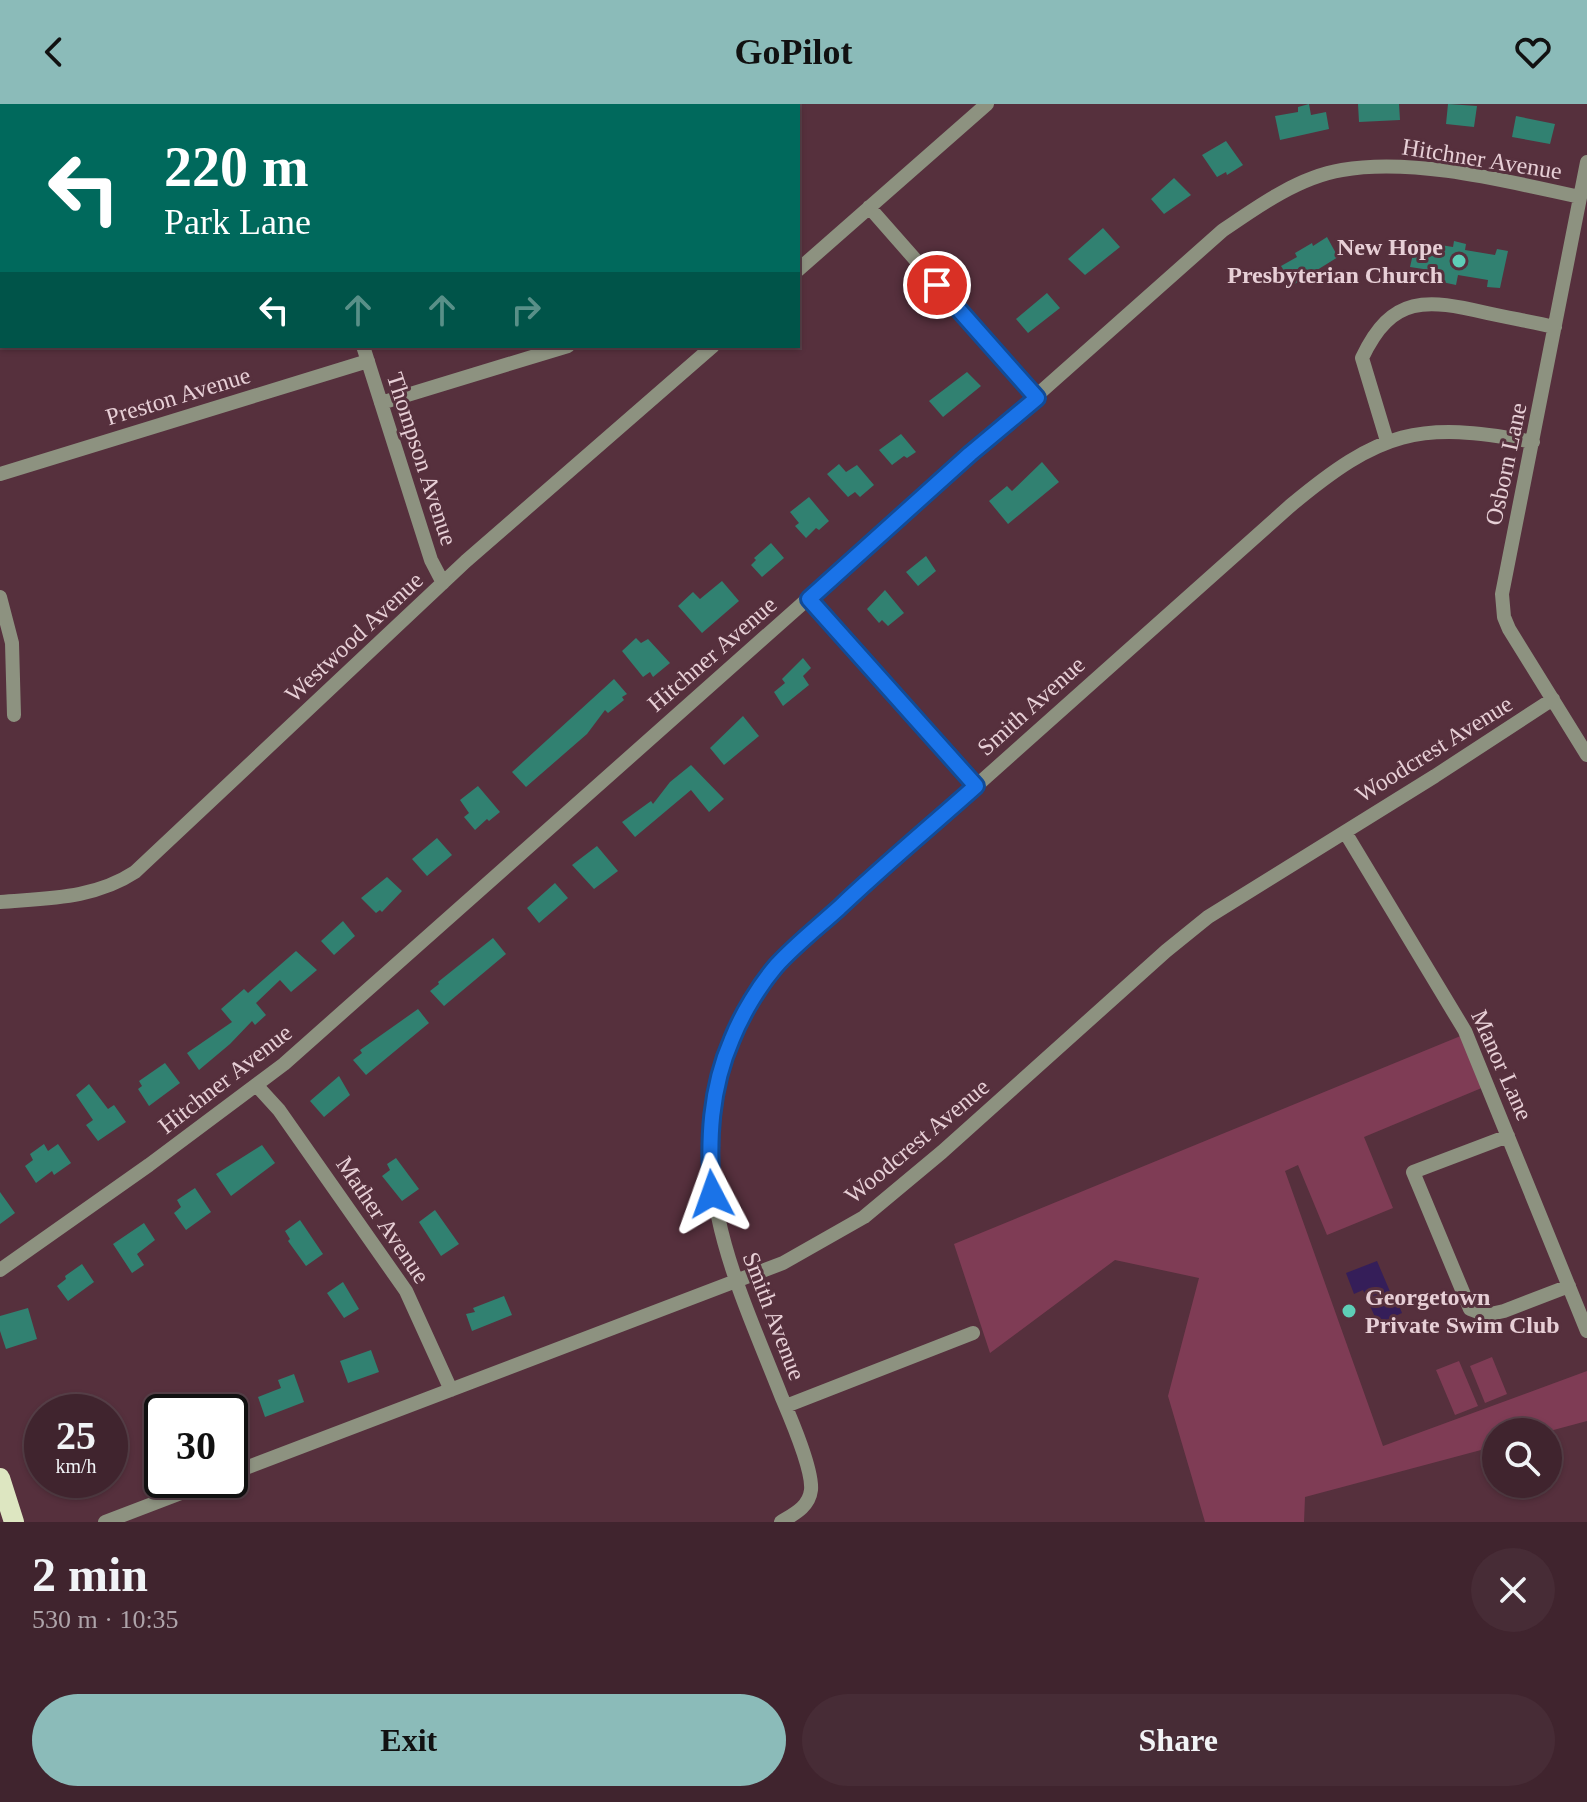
<!DOCTYPE html>
<meta charset="utf-8">
<style>
:root{--surface:#40242e;--page:#472c36;--text:#f1f3f6;--muted:#aea4aa;--line:#59414a;--accent:#8bbbb9}
body{margin:0;font-family:Georgia,serif;background:var(--page);color:var(--text);height:100vh;display:flex;flex-direction:column;font-size:30px;white-space:nowrap}
*{box-sizing:border-box;margin:0}
p{font-size:26px;color:var(--muted)}
.icon{flex:none;width:44px;height:44px;fill:none;stroke:currentColor;stroke-width:2;stroke-linecap:round;stroke-linejoin:round}
.map{position:relative;height:1418px;overflow:hidden}
.details{display:flex;flex-direction:column;background:var(--surface);flex:1}
.details>*{flex:none}
.guide{position:absolute;left:0px;top:0px;width:800px;height:244px;box-shadow:0 2px 6px #0004,0 0 0 2px var(--line);background:#00695c;color:#fff;overflow:hidden}
.tools{position:absolute;left:1482px;top:1314px;display:grid;gap:16px}
.tools a{display:grid;place-items:center;width:80px;height:80px;border-radius:50%;background:var(--surface);box-shadow:0 2px 6px #0004,0 0 0 2px var(--line);font-size:40px}
.speed{position:absolute;left:24px;top:1290px;display:flex;gap:16px;font-size:40px;font-weight:700;text-align:center}
.speed>*{display:grid;place-content:center;width:104px;height:104px;border-radius:50%;background:var(--surface);box-shadow:0 2px 6px #0004,0 0 0 2px var(--line);line-height:1}
.speed small{font-size:20px;font-weight:400}
.speed .limit{border:4px solid #111;border-radius:12px;background:#fff;color:#111}
.pin{position:absolute;display:grid;place-items:center;width:68px;height:68px;color:#fff;margin:-34px;border:4px solid #fff;border-radius:50%;box-shadow:0 2px 8px #0007}
.me{position:absolute;width:88px;margin:-44px;rotate:356deg;stroke-linejoin:round;filter:drop-shadow(0 0 6px #0008)}
.turn{display:flex;align-items:center;gap:28px;height:168px;padding:0 32px;font-size:36px}
.turn .icon{width:104px;height:104px;stroke-width:2.5}
.turn b{display:block;font-size:56px;line-height:68px}
.lanes{display:flex;align-items:center;height:76px;padding:0 32px;background:#0003;justify-content:center;gap:40px;direction:ltr}
.lanes .off{opacity:.35}
.round{display:grid;place-items:center;flex:none;width:84px;height:84px;border-radius:42px;background:var(--page)}
.summary{display:flex;align-items:center;justify-content:space-between;height:136px;padding:0 32px}
h1{font-size:48px;font-weight:700;line-height:60px}
.primary-button{display:flex;gap:16px;margin-top:auto;padding:16px 32px}
.primary-button a{flex:1;height:92px;border-radius:48px;background:var(--accent);color:#111;font-size:32px;font-weight:700;line-height:92px;text-align:center}
.primary-button a+a{background:var(--page);color:var(--text)}
header{display:flex;justify-content:space-between;align-items:center;height:104px;padding:0 32px;background:var(--accent);color:#111;font-size:36px;font-weight:700}
.map>svg:first-child{display:block}
</style>
<header><svg class="icon" aria-label="back" viewBox="0 0 24 24"><path d="M15 5l-7 7 7 7"/></svg>GoPilot<svg class="icon" aria-label="heart" viewBox="0 0 24 24"><path d="M12 20l-8-8c-3-5 5-10 8-4 3-6 11-1 8 4z"/></svg></header>
<div class="map">
<svg width="1587" height="1418" viewBox="0 0 1587 1418">
<rect width="100%" height="100%" fill="#56303d"/>
<path fill="#7f3c55" d="M 1463,931 L 1484,983 L 1364,1033 L 1393,1104 L 1327,1131 L 1298,1061 L 1285,1067 L 1383,1342 L 1587,1267 L 1587,1317 L 1546,1328 L 1496,1328 L 1496,1342 L 1305,1393 L 1304,1418 L 1205,1418 L 1168,1292 L 1199,1174 L 1115,1156 L 990,1249 L 954,1140 Z
M 1492,1253 L 1507,1290 L 1485,1299 L 1470,1262 Z
M 1459,1257 L 1478,1302 L 1455,1311 L 1436,1266 Z"/>
<path fill="#351e59" d="M 1377,1157 L 1397,1204 L 1400,1204 L 1402,1209 L 1375,1221 L 1373,1215 L 1375,1213 L 1363,1186 L 1354,1190 L 1346,1169 Z"/>
<path fill="#318171" d="M 1309,0 L 1311,11 L 1326,8 L 1329,25 L 1280,36 L 1275,12 L 1298,8 L 1298,3 Z
M 1358,0 L 1399,0 L 1400,16 L 1359,18 Z
M 1448,0 L 1477,2 L 1474,23 L 1446,20 Z
M 1516,12 L 1555,20 L 1550,40 L 1512,33 Z
M 1226,37 L 1243,61 L 1227,71 L 1226,68 L 1217,73 L 1202,51 Z
M 1174,74 L 1191,91 L 1164,110 L 1151,95 Z
M 1103,124 L 1120,143 L 1085,171 L 1068,155 Z
M 1327,133 L 1338,153 L 1293,181 L 1281,162 L 1297,153 L 1295,149 L 1312,139 L 1313,142 Z
M 1416,137 L 1453,143 L 1454,137 L 1466,140 L 1465,146 L 1495,151 L 1497,145 L 1508,147 L 1500,184 L 1487,183 L 1488,176 L 1458,171 L 1456,181 L 1442,178 L 1443,168 L 1410,163 Z
M 1047,189 L 1060,204 L 1028,229 L 1016,215 Z
M 967,268 L 981,282 L 943,313 L 929,297 Z
M 901,330 L 916,348 L 907,354 L 904,352 L 892,361 L 879,346 Z
M 1042,358 L 1059,378 L 1008,420 L 989,397 L 1007,382 L 1012,387 Z
M 839,360 L 846,368 L 857,361 L 874,381 L 860,393 L 855,388 L 848,393 L 827,370 Z
M 809,393 L 829,417 L 819,426 L 816,424 L 806,434 L 795,422 L 799,419 L 790,408 Z
M 771,439 L 784,454 L 762,473 L 751,461 L 756,456 L 754,454 Z
M 926,452 L 936,467 L 918,482 L 906,468 Z
M 722,477 L 739,497 L 702,529 L 678,502 L 693,488 L 700,495 Z
M 885,486 L 904,509 L 888,522 L 882,516 L 879,519 L 867,505 Z
M 636,534 L 641,539 L 648,535 L 670,559 L 653,573 L 650,568 L 643,573 L 622,547 Z
M 803,554 L 811,564 L 803,572 L 809,581 L 783,602 L 774,588 L 785,579 L 782,575 Z
M 614,575 L 627,590 L 622,593 L 624,596 L 608,609 L 605,606 L 587,630 L 526,683 L 512,668 Z
M 743,612 L 759,632 L 724,661 L 710,644 Z
M 691,661 L 724,695 L 709,708 L 691,686 L 635,733 L 622,718 L 651,697 L 653,700 L 670,678 Z
M 478,682 L 500,708 L 489,717 L 487,715 L 475,726 L 464,713 L 469,709 L 460,696 Z
M 437,734 L 452,751 L 427,772 L 412,755 Z
M 597,742 L 618,767 L 594,785 L 572,761 Z
M 387,773 L 402,787 L 382,808 L 380,806 L 376,809 L 361,794 Z
M 555,779 L 568,794 L 539,819 L 527,804 Z
M 343,817 L 355,832 L 334,851 L 321,837 Z
M 493,834 L 506,850 L 444,902 L 430,887 L 439,880 L 438,878 Z
M 296,847 L 317,866 L 291,888 L 280,876 L 256,899 L 266,911 L 255,921 L 252,917 L 230,940 L 199,966 L 187,949 L 232,918 L 221,905 L 244,885 L 248,889 Z
M 418,905 L 429,919 L 366,971 L 353,956 L 362,949 L 360,946 Z
M 165,959 L 180,979 L 149,1002 L 138,985 L 142,982 L 139,977 Z
M 339,972 L 350,991 L 324,1013 L 310,997 Z
M 89,980 L 108,1005 L 114,1001 L 126,1018 L 98,1037 L 86,1021 L 93,1016 L 76,991 Z
M 44,1040 L 48,1047 L 58,1040 L 71,1059 L 54,1071 L 52,1067 L 36,1079 L 25,1062 L 33,1056 L 30,1050 Z
M 262,1041 L 275,1059 L 231,1092 L 216,1070 Z
M 396,1054 L 419,1085 L 402,1097 L 382,1072 L 390,1066 L 387,1060 Z
M 195,1084 L 211,1108 L 186,1126 L 174,1109 L 181,1103 L 177,1096 Z
M 0,1088 L 15,1109 L 0,1120 Z
M 435,1106 L 459,1140 L 441,1152 L 419,1118 Z
M 300,1116 L 323,1150 L 306,1162 L 288,1137 L 290,1135 L 285,1127 Z
M 144,1119 L 155,1136 L 137,1150 L 144,1161 L 132,1169 L 113,1140 Z
M 82,1160 L 94,1178 L 68,1197 L 57,1182 L 66,1175 L 65,1172 Z
M 343,1178 L 359,1205 L 344,1214 L 327,1189 Z
M 504,1192 L 512,1211 L 472,1227 L 466,1210 L 475,1208 L 473,1204 Z
M 28,1204 L 37,1235 L 6,1245 L 0,1227 L 0,1212 Z
M 371,1246 L 379,1268 L 348,1279 L 340,1257 Z
M 294,1270 L 304,1298 L 265,1313 L 258,1293 L 281,1284 L 278,1276 Z"/>
<g fill="none" stroke-linecap="round" stroke-linejoin="round">
<path stroke="#8d9280" stroke-width="14" d="M 289,0 L 289,2
M 489,2 L 495,0
M 1587,58 L 1502,490 L 1504,513 L 1509,525 L 1587,651
M 869,103 L 1037,294
M 798,166 L 987,0
M 363,242 L 431,456 L 443,479
M 381,299 L 568,242
M 1387,337 L 1362,254 C 1392,190 1427,195 1487,209 C 1510,214 1533,218 1555,223
M 0,370 L 368,257
M 0,493 L 12,539 L 14,611
M 809,495 L 976,682
M 1345,728 L 1465,927 L 1587,1227
M 0,798 C 47,794 94,795 135,768 L 466,457 L 713,242
M 257,982 L 279,1006 L 406,1187 L 451,1286
M 1508,1032 L 1413,1068 L 1470,1205 L 1486,1211 L 1504,1207 L 1569,1182
M 0,1166 L 149,1061 L 284,960 L 1222,127 C 1258,102 1299,73 1342,66 C 1414,53 1510,78 1580,93
M 786,1302 L 973,1229
M 230,1370 L 783,1159 L 864,1113 L 942,1048 L 1166,847 L 1208,813 L 1435,672 L 1553,595
M 105,1418 L 215,1376
M 781,1418 C 794,1410 809,1403 811,1386 C 813,1366 791,1315 782,1294 C 739,1184 687,1084 722,963 C 731,930 754,886 777,861 C 793,844 812,828 830,812 C 877,768 927,726 975,683 C 1080,589 1185,495 1290,402 C 1380,327 1418,316 1533,338"/>
<path stroke="#dde6c1" stroke-width="20" d="M 0,1374 L 14,1418"/>
</g>
<g fill="none" stroke-linecap="round" stroke-linejoin="round">
<g stroke="#114b97" stroke-width="20">
<path id="route" d="M 712,1090 C 708,1037 710,985 732,935 C 742,910 759,882 776,862 C 795,841 818,823 839,804 C 883,762 930,723 976,682 L 809,495 L 970,350 L 1037,294 L 937,181"/>
</g>
<use href="#route" stroke="#1a73e8" stroke-width="14"/>
</g>
<g fill="#5eceb7" stroke="#56303d" stroke-width="3">
<circle cx="1459" cy="157" r="8"/>
<circle cx="1349" cy="1207" r="8"/>
</g>
<g text-anchor="middle" dominant-baseline="central" stroke-width="6" stroke-linejoin="round" paint-order="stroke">
<g font-size="24" fill="#e7cfd6" stroke="#56303d">
<text transform="translate(1482 55) rotate(9)">Hitchner Avenue</text>
<text transform="translate(178 292) rotate(-17)">Preston Avenue</text>
<text transform="translate(422 355) rotate(72)">Thompson Avenue</text>
<text transform="translate(1506 360) rotate(-78)">Osborn Lane</text>
<text transform="translate(354 533) rotate(-43)">Westwood Avenue</text>
<text transform="translate(712 550) rotate(-41)">Hitchner Avenue</text>
<text transform="translate(1031 602) rotate(-42)">Smith Avenue</text>
<text transform="translate(1434 645) rotate(-32)">Woodcrest Avenue</text>
<text transform="translate(1502 961) rotate(66)">Manor Lane</text>
<text transform="translate(225 975) rotate(-38)">Hitchner Avenue</text>
<text transform="translate(917 1037) rotate(-40)">Woodcrest Avenue</text>
<text transform="translate(383 1116) rotate(56)">Mather Avenue</text>
<text transform="translate(774 1212) rotate(69)">Smith Avenue</text>
</g>
<g font-size="24" font-weight="bold" fill="#e7cfd6" stroke="#56303d" text-anchor="end">
<text x="1443" y="143">New Hope<tspan x="1443" dy="28">Presbyterian Church</tspan></text>
<text x="1365" y="1193" text-anchor="start">Georgetown<tspan x="1365" dy="28">Private Swim Club</tspan></text>
</g>
</g>
</svg>
<div class="tools">
<a><svg class="icon" aria-label="search" viewBox="0 0 24 24"><circle cx="10" cy="10" r="6"/><path d="M15 15l6 6"/></svg></a>
</div>
<div class="speed"><div>25<small>km/h</small></div><div class="limit">30</div></div>
<div class="pin" style="left:937px;top:181px;background:#d93025"><svg class="icon" aria-label="arrive" viewBox="0 0 24 24"><path d="M6 21V4h12l-3 4 3 4H6"/></svg></div>
<svg class="me" style="left:712px;top:1090px" viewBox="-20 -20 40 40"><path d="M0-17L14 15 0 8-14 15z" fill="#1a73e8" stroke="#fff" stroke-width="4"/></svg>
<div class="guide">
<div class="turn"><svg class="icon" aria-label="left" viewBox="0 0 24 24"><path d="M17 20v-9H6M10 6l-5 5 5 5"/></svg><div><b>220 m</b>Park Lane</div></div>
<div class="lanes"><svg class="icon" aria-label="left" viewBox="0 0 24 24"><path d="M17 20v-9H6M10 6l-5 5 5 5"/></svg><svg class="icon off" aria-label="ahead" viewBox="0 0 24 24"><path d="M12 20V5M6 11l6-6 6 6"/></svg><svg class="icon off" aria-label="ahead" viewBox="0 0 24 24"><path d="M12 20V5M6 11l6-6 6 6"/></svg><svg class="icon off" aria-label="right" viewBox="0 0 24 24"><path d="M7 20v-9h11M14 6l5 5-5 5"/></svg></div>
</div>
</div>
<section class="details">
<div class="summary"><div><h1>2 min</h1><p>530 m · 10:35</p></div><a class="round"><svg class="icon" aria-label="close" viewBox="0 0 24 24"><path d="M6 6l12 12M18 6L6 18"/></svg></a></div>
<div class="primary-button"><a>Exit</a><a>Share</a></div>
</section>
